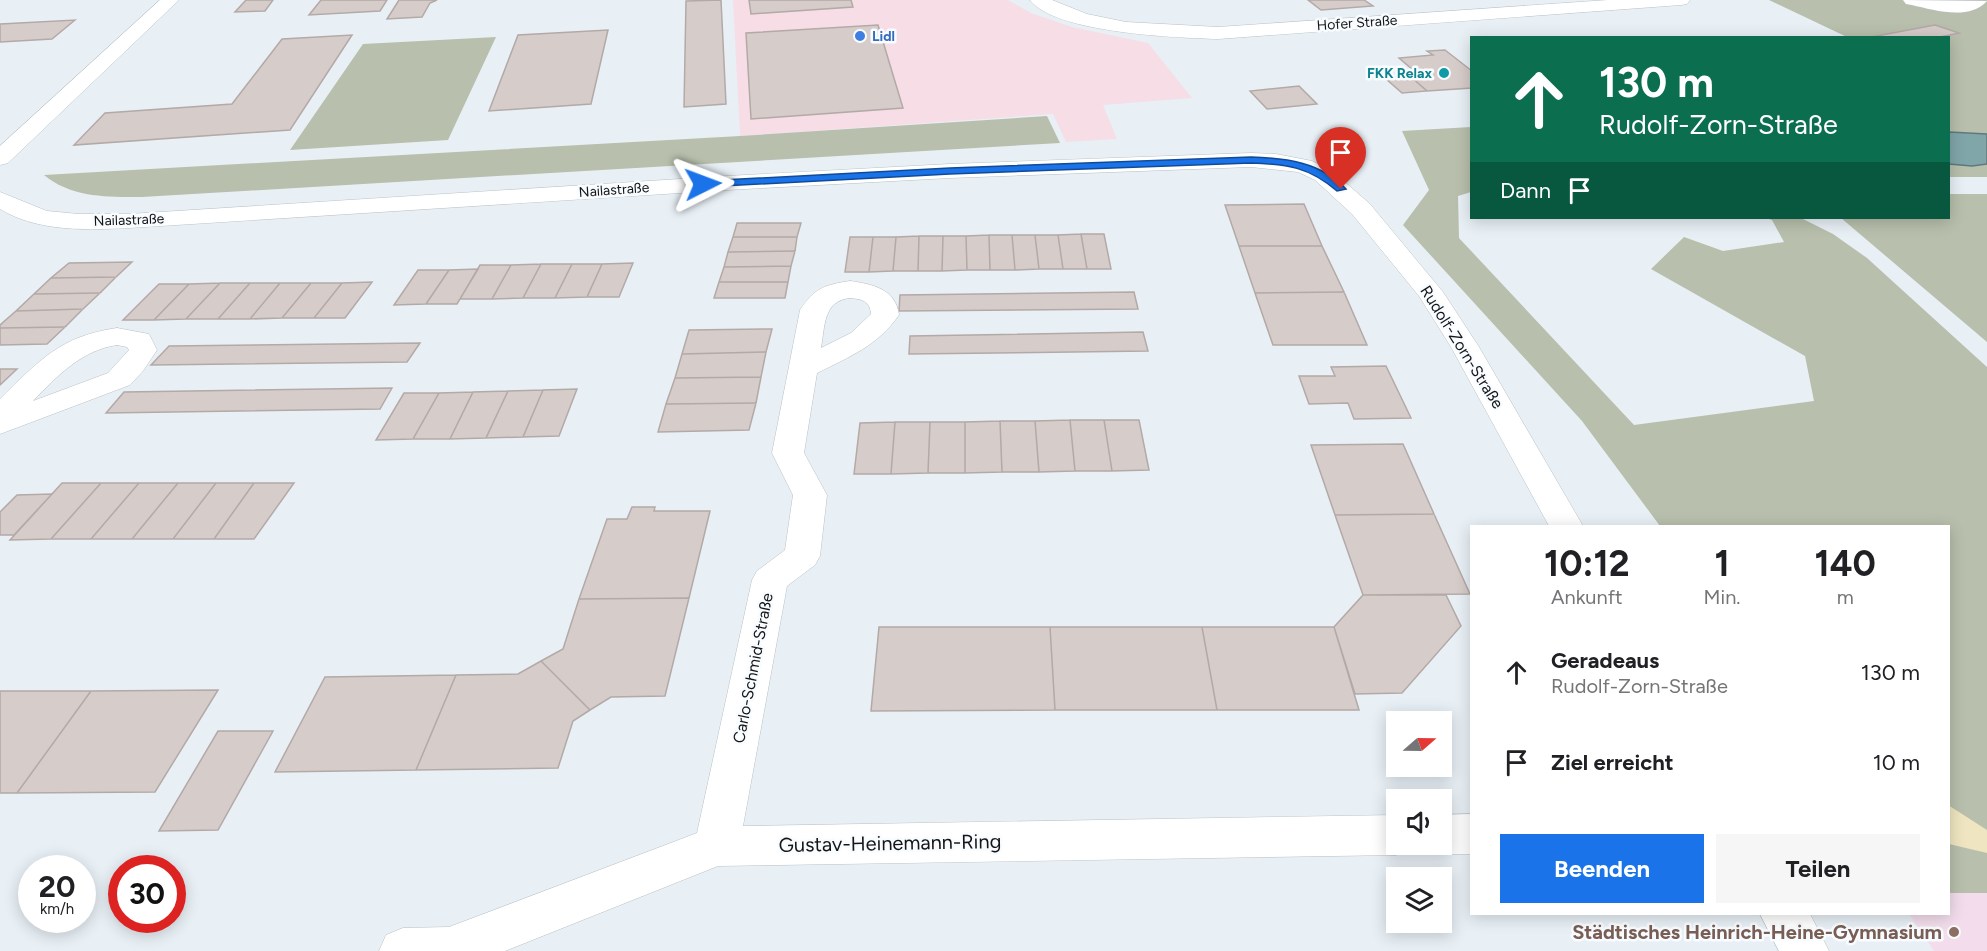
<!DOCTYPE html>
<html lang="de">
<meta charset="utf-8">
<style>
:root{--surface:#fff;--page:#f6f6f6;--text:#202124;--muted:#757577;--accent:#1a73e8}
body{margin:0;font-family:Figtree,sans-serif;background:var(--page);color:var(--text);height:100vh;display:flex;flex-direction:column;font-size:22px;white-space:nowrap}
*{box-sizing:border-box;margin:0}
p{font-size:20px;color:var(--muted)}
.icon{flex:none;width:33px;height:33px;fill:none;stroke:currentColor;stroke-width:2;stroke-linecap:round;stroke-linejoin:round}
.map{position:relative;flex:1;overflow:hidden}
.details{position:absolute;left:1470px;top:525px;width:480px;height:390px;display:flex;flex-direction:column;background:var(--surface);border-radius:0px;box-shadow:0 3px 15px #0003}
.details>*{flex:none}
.banner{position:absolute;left:1470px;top:36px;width:480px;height:183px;border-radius:0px;box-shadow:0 3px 15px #0003;background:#0b6e4f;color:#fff;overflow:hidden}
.needle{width:39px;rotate:70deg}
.buttons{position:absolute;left:1386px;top:711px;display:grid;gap:12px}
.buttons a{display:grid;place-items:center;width:66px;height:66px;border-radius:0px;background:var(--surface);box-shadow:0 3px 15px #0003;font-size:30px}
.speed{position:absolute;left:18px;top:855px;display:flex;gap:12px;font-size:30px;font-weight:700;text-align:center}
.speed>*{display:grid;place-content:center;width:78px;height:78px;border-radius:50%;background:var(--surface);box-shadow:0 3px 15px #0003;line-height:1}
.speed small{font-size:15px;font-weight:400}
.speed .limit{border:9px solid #d22;background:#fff;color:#111}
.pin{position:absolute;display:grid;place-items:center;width:51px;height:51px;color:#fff;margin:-62px -26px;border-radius:50% 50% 50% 0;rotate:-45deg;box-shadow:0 0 6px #0007}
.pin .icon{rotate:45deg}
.me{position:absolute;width:66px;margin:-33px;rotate:87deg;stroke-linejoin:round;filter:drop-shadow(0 0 4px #0008)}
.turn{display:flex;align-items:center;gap:21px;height:126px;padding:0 30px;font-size:27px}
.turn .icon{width:78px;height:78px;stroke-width:2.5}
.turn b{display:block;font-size:42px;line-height:51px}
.then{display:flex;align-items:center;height:57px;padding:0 30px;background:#0003;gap:12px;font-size:22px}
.eta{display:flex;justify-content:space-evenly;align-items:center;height:102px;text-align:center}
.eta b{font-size:36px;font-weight:700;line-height:42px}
.cta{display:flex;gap:12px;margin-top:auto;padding:12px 30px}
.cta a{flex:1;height:69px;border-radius:0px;background:var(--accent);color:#fff;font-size:24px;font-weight:700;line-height:69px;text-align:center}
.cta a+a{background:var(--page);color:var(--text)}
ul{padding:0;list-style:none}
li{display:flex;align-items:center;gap:18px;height:90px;padding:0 30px}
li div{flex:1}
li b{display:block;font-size:22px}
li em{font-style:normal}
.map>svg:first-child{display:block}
</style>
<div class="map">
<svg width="1987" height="951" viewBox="0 0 1987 951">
<rect width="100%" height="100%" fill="#e8f0f6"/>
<path fill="#f6dde6" d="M 733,0 L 1008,0 L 1031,13 L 1072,27 L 1148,43 L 1192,98 L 1103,105 L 1117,139 L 1066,142 L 1053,114 L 740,136 Z"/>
<path fill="#f3ddec" d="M 1949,893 L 1987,893 L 1987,951 L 1934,951 L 1909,914 L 1948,914 Z"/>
<path fill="#b8bfac" d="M 1769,0 L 1987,0 L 1987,177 L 1949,177 L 1948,38 L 1847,37 Z
M 496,37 L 448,140 L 290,150 L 363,44 Z
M 1047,116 L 1060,143 L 142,197 C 107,197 72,198 44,175 L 740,136 Z
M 1471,127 L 1471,192 L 1458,196 L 1459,238 L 1634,425 L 1814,401 L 1805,356 L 1651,269 L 1684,237 L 1723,251 L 1784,242 L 1772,220 L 1766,218 L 1801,218 L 1833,234 L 1867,258 L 1987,367 L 1987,893 L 1949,893 L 1948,526 L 1660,526 L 1582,421 L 1403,225 L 1429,190 L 1402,131 Z
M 1949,194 L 1987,194 L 1987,342 L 1841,218 L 1948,218 Z"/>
<path fill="#efe5c0" d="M 1948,805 L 1987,830 L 1987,853 L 1949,844 Z"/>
<path fill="#80a6aa" stroke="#5f7a7e" stroke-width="1.5" d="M 1949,132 L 1987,134 L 1987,164 L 1972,166 L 1949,164 Z"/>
<path fill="#d6ccca" stroke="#b3a9a7" stroke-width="1.5" d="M 246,0 L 273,0 L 265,11 L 235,12 Z
M 321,0 L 387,0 L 380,11 L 309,15 Z
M 399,0 L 437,0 L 430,3 L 422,17 L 387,19 Z
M 721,0 L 726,104 L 684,107 L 686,1 Z
M 749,0 L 851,0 L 853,7 L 751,14 Z
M 1308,0 L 1364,0 L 1373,6 L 1321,10 Z
M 75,20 L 52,39 L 0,42 L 0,24 Z
M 878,25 L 903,108 L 751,119 L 746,33 Z
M 1935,25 L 1959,33 L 1935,38 L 1866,38 Z
M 608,30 L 591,104 L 489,111 L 518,35 Z
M 352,35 L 290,130 L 74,145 L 105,113 L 232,104 L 282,39 Z
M 1445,50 L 1472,71 L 1472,88 L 1427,91 L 1410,76 L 1420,76 L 1399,58 L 1433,55 L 1427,51 Z
M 1410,76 L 1427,91 L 1402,93 L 1385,78 Z
M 1299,86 L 1317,104 L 1267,109 L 1250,91 Z
M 1304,204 L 1322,246 L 1239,246 L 1225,205 Z
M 737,223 L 801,223 L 797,237 L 733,237 Z
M 1081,234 L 1087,269 L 1063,269 L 1058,235 Z
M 1081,234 L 1104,234 L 1111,269 L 1087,269 Z
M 989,235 L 990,270 L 967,270 L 966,236 Z
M 989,235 L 1012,235 L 1015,270 L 990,270 Z
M 1012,235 L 1035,235 L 1039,269 L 1015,270 Z
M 1035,235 L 1058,235 L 1063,269 L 1039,269 Z
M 919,236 L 918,271 L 893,271 L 896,237 Z
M 919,236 L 943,236 L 942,271 L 918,271 Z
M 943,236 L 966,236 L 967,270 L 942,271 Z
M 733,237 L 797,237 L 795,251 L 728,252 Z
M 850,237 L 873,237 L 869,272 L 845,272 Z
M 873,237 L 896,237 L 893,271 L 869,272 Z
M 1239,246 L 1322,246 L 1344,292 L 1255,293 Z
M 795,251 L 791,266 L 724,267 L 728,252 Z
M 132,262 L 116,277 L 51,278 L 69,263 Z
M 633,263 L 619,297 L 587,297 L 602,264 Z
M 541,264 L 572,264 L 555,298 L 523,298 Z
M 541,264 L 523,298 L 492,299 L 511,265 Z
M 572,264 L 602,264 L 587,297 L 555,298 Z
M 480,265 L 511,265 L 492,299 L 460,299 Z
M 791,266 L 788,282 L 719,282 L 724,267 Z
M 478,269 L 457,304 L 426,304 L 449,270 Z
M 418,270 L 449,270 L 426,304 L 394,305 Z
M 116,277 L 100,293 L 34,294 L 51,278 Z
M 372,282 L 345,318 L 314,318 L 342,283 Z
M 719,282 L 788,282 L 785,298 L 714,298 Z
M 220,283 L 250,283 L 218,319 L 186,319 Z
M 220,283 L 186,319 L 154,320 L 189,284 Z
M 250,283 L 280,283 L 250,319 L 218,319 Z
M 280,283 L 311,283 L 282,318 L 250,319 Z
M 311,283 L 342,283 L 314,318 L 282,318 Z
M 159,284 L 189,284 L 154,320 L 123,320 Z
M 1134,292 L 1138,309 L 899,311 L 900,295 Z
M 1344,292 L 1367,345 L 1273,345 L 1255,293 Z
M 100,293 L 83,309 L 16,311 L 34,294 Z
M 83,309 L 65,327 L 0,328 L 0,325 L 16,311 Z
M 65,327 L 47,344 L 0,345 L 0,328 Z
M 772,329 L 766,352 L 682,354 L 689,330 Z
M 1143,332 L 1148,351 L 909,354 L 910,336 Z
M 420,343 L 407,362 L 151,365 L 169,346 Z
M 766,352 L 761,377 L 675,378 L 682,354 Z
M 1386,366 L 1411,418 L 1354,419 L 1348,403 L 1309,404 L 1299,376 L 1335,376 L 1331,367 Z
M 0,369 L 17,369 L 0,385 Z
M 761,377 L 756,403 L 666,404 L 675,378 Z
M 392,388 L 380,409 L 106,413 L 124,392 Z
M 577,389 L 559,436 L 523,437 L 543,390 Z
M 543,390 L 523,437 L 486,438 L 508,391 Z
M 508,391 L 486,438 L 450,439 L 473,392 Z
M 473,392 L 450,439 L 413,439 L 439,393 Z
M 404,393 L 439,393 L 413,439 L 376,440 Z
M 756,403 L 749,430 L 658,432 L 666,404 Z
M 1070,420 L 1075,471 L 1039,472 L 1035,421 Z
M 1070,420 L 1104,420 L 1112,471 L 1075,471 Z
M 1104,420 L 1139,420 L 1149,470 L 1112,471 Z
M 1000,421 L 1002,472 L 965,473 L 965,422 Z
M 1000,421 L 1035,421 L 1039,472 L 1002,472 Z
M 895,422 L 891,474 L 854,474 L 860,423 Z
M 895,422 L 930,422 L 928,473 L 891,474 Z
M 930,422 L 965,422 L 965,473 L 928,473 Z
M 1403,444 L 1434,514 L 1335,515 L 1311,445 Z
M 62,483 L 101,483 L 51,539 L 10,540 Z
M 101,483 L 139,483 L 91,539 L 51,539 Z
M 139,483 L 178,483 L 132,539 L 91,539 Z
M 178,483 L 216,483 L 173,539 L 132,539 Z
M 216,483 L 254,483 L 214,539 L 173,539 Z
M 254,483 L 294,483 L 254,539 L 214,539 Z
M 52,494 L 14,535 L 0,535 L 0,512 L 17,495 Z
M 632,507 L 655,507 L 654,511 L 710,511 L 689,598 L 579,599 L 607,519 L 627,519 Z
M 1434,514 L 1470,594 L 1363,595 L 1335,515 Z
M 1363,595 L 1446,595 L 1461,626 L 1402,693 L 1355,694 L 1334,627 Z
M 689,598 L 665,696 L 611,697 L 590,710 L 541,661 L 563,649 L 579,599 Z
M 879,627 L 1050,627 L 1055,710 L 871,711 Z
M 1050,627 L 1202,627 L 1217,710 L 1055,710 Z
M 1202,627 L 1334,627 L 1359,710 L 1217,710 Z
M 541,661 L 590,710 L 573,721 L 558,768 L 416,770 L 456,675 L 518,674 Z
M 456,675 L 416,770 L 275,772 L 325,677 Z
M 218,690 L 155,792 L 17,793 L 91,691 Z
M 0,691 L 91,691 L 17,793 L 0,793 Z
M 218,731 L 273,731 L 218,830 L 159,831 Z"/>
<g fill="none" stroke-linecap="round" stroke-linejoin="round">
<g stroke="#b9c1c6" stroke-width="1">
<path id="street" d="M 160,0 L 179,0 L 8,163 L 0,165 L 0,146 Z
M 1030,0 L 1052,0 L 1087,14 L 1126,22 L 1218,27 L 1608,0 L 1690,0 L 1687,4 L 1681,5 L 1218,39 C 1179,38 1054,33 1030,0 Z
M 1903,0 L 1987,1 C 1969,21 1934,10 1912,5 L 1906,4 Z
M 1251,153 L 1276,154 L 1312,161 L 1331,170 L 1370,204 L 1443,292 L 1479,347 L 1583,526 L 1549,526 L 1451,347 L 1419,296 L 1352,214 L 1315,180 L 1298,172 L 1251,167 L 950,178 L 727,190 L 129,228 C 86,230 38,232 0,209 L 0,192 L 47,211 L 79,214 L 129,214 L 727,176 L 950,164 Z
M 850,281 C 872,284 896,289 899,315 C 877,346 851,356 817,373 L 804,453 L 827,495 L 820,556 L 815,565 L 787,586 L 743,826 L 1396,815 L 1396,844 L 1414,844 L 1412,849 L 1396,855 L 718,866 L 505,951 L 379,951 L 386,935 L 403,928 L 449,927 L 697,833 L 752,580 L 757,571 L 785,550 L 793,495 L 772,453 L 800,310 C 815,288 824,285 850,281 ZM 850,298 C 862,299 870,301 871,314 L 851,333 L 821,348 C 825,326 823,301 850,298 Z
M 117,328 L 149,334 L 157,350 L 143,371 L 130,385 L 0,434 L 0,399 C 39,361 60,336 117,328 ZM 117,345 L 127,347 L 129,350 L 108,373 L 33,401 C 57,376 82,350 117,345 Z
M 1472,814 L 1472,854 L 1442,854 L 1426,848 L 1425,844 L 1442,844 L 1442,815 Z
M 1760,914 L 1810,914 L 1829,951 L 1779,951 Z"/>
</g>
<use href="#street" fill="#fff" fill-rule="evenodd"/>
</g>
<path fill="#1a73e8" stroke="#114b97" stroke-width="1.5" d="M 1251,157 C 1285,158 1321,162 1346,189 L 1337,191 C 1309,167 1287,164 1251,163 L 950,174 L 703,187 L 698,184 L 703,181 L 950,168 Z"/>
<circle fill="#3f7fe0" stroke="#f9fcff" stroke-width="2" cx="860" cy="36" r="6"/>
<circle fill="#0f9aa8" stroke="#f9fcff" stroke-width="2" cx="1444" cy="73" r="6"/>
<circle fill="#8d6e63" stroke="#f9fcff" stroke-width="2" cx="1954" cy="932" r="6"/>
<g text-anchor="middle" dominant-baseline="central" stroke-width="5" stroke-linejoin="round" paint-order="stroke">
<g font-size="14" fill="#131517" stroke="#f9fcff">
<text transform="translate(1357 23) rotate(-4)">Hofer Straße</text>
<text transform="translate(614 190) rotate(-4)">Nailastraße</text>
<text transform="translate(129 220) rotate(-2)">Nailastraße</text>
</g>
<g font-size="14" font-weight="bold" fill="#366cbe" stroke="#f9fcff" text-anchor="start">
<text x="872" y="36">Lidl</text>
</g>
<g font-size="14" font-weight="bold" fill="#0d838f" stroke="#f9fcff" text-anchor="end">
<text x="1432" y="73">FKK Relax</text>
</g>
<g font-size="16" fill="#131517" stroke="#f9fcff">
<text transform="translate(1462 347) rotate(58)">Rudolf-Zorn-Straße</text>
<text transform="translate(753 668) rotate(-79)">Carlo-Schmid-Straße</text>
</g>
<g font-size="20" fill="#131517" stroke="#f9fcff">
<text transform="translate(890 843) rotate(-1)">Gustav-Heinemann-Ring</text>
</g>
<g font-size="20" font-weight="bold" fill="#785e54" stroke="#f9fcff" text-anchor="end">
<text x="1942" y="932">Städtisches Heinrich-Heine-Gymnasium</text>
</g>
</g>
</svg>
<div class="buttons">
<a><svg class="needle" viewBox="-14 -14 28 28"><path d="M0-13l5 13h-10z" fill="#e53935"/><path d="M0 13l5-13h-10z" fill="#757577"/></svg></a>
<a><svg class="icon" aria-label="sound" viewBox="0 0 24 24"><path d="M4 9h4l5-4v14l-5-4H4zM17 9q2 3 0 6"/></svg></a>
<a><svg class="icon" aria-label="layers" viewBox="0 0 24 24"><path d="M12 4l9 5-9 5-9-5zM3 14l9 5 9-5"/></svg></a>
</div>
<div class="speed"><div>20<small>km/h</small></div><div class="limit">30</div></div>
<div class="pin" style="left:1341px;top:189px;background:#d93025"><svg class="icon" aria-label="arrive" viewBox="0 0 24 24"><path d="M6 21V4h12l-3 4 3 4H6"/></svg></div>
<svg class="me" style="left:703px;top:184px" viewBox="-20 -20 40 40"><path d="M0-17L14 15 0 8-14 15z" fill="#1a73e8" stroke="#fff" stroke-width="4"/></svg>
<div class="banner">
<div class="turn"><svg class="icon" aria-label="ahead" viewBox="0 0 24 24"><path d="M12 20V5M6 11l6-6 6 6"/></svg><div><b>130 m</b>Rudolf-Zorn-Straße</div></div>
<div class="then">Dann<svg class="icon" aria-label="arrive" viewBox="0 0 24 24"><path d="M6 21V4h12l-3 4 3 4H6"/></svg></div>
</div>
<section class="details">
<div class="eta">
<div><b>10:12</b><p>Ankunft</p></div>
<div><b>1</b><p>Min.</p></div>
<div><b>140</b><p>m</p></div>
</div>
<ul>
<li><svg class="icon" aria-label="ahead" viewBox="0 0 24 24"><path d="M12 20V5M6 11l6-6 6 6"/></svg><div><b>Geradeaus</b><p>Rudolf-Zorn-Straße</p></div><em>130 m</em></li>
<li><svg class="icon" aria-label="arrive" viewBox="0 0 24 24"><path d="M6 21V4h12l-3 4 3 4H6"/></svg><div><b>Ziel erreicht</b></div><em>10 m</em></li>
</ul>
<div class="cta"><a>Beenden</a><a>Teilen</a></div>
</section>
</div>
